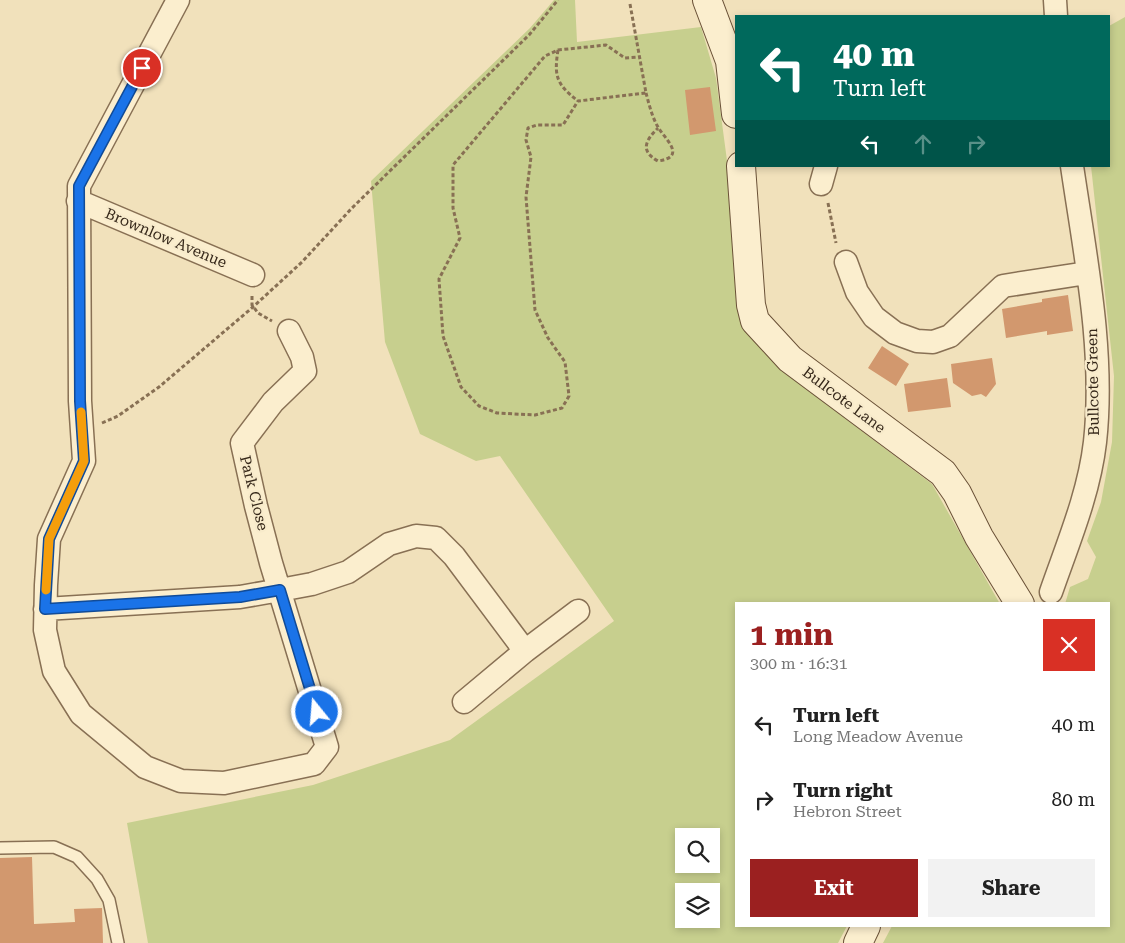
<!DOCTYPE html>
<meta charset="utf-8">
<style>
:root{--surface:#fff;--page:#f2f2f2;--text:#222;--muted:#767676;--accent:#9b2020}
body{margin:0;font-family:"Roboto Serif",serif;background:var(--page);color:var(--text);height:100vh;display:flex;flex-direction:column;font-size:19px;white-space:nowrap}
*{box-sizing:border-box;margin:0}
p{font-size:16px;color:var(--muted)}
.icon{flex:none;width:28px;height:28px;fill:none;stroke:currentColor;stroke-width:2;stroke-linecap:round;stroke-linejoin:round}
.map{position:relative;flex:1;overflow:hidden}
.details{position:absolute;left:735px;top:602px;width:375px;height:325px;display:flex;flex-direction:column;background:var(--surface);border-radius:0px;box-shadow:0 2px 8px #0003}
.details>*{flex:none}
.top-card{position:absolute;left:735px;top:15px;width:375px;height:152px;border-radius:0px;box-shadow:0 2px 8px #0003;background:#00695c;color:#fff;overflow:hidden}
.buttons{position:absolute;left:675px;top:828px;display:grid;gap:10px}
.buttons a{display:grid;place-items:center;width:45px;height:45px;border-radius:0px;background:var(--surface);box-shadow:0 2px 8px #0003;font-size:25px}
.pin{position:absolute;display:grid;place-items:center;width:42px;height:42px;color:#fff;margin:-21px;border:2px solid #fff;border-radius:50%;box-shadow:0 1px 5px #0007}
.me{position:absolute;width:55px;margin:-28px;rotate:343deg;stroke-linejoin:round;filter:drop-shadow(0 0 4px #0008)}
.turn{display:flex;align-items:center;gap:18px;height:105px;padding:0 15px;font-size:22px}
.turn .icon{width:65px;height:65px;stroke-width:2.5}
.turn b{display:block;font-size:35px;line-height:42px}
.lanes{display:flex;align-items:center;height:48px;padding:0 15px;background:#0003;justify-content:center;gap:25px;direction:ltr}
.lanes .off{opacity:.35}
.round{display:grid;place-items:center;flex:none;width:52px;height:52px;border-radius:0px;background:var(--page)}
.overview{display:flex;align-items:center;justify-content:space-between;height:85px;padding:0 15px}
h1{font-size:30px;font-weight:700;line-height:38px;color:var(--accent)}
.action{display:flex;gap:10px;margin-top:auto;padding:10px 15px}
.action a{flex:1;height:58px;border-radius:0px;background:var(--accent);color:#fff;font-size:20px;font-weight:700;line-height:58px;text-align:center}
.action a+a{background:var(--page);color:var(--text)}
ul{padding:0;list-style:none}
li{display:flex;align-items:center;gap:15px;height:75px;padding:0 15px}
li div{flex:1}
li b{display:block;font-size:19px}
li em{font-style:normal}
.map>svg:first-child{display:block}
</style>
<div class="map">
<svg width="1125" height="943" viewBox="0 0 1125 943">
<rect width="100%" height="100%" fill="#f1e1bb"/>
<path fill="#c7cf8e" fill-rule="evenodd" d="M 554,0 L 575,0 L 577,42 L 701,27 L 716,78 L 749,326 L 793,379 L 932,484 L 1000,604 L 736,604 L 736,926 L 847,926 L 838,943 L 148,943 L 127,823 L 313,785 L 450,740 L 614,621 L 500,456 L 476,461 L 420,434 L 385,342 L 371,181 L 530,28 ZM 684,836 L 711,836 L 711,864 L 684,864 ZM 684,891 L 711,891 L 711,919 L 684,919 Z
M 1125,17 L 1125,943 L 883,943 L 892,926 L 1109,926 L 1109,604 L 1065,604 L 1070,587 L 1088,579 L 1096,557 L 1087,541 L 1101,502 L 1112,442 L 1114,376 L 1091,166 L 1109,166 L 1109,26 Z"/>
<path fill="#d2986e" d="M 710,87 L 716,131 L 690,135 L 685,90 Z
M 1068,295 L 1073,331 L 1047,335 L 1047,331 L 1006,338 L 1002,309 L 1042,302 L 1042,299 Z
M 882,346 L 909,364 L 896,386 L 868,368 Z
M 992,358 L 996,384 L 986,397 L 981,394 L 972,396 L 953,383 L 951,364 Z
M 947,378 L 951,407 L 908,412 L 904,384 Z
M 32,857 L 34,924 L 75,922 L 74,909 L 102,908 L 103,943 L 0,943 L 0,858 Z"/>
<g fill="none" stroke-linecap="round" stroke-linejoin="round">
<g stroke="#887054" stroke-width="14">
<path id="lane" d="M 0,848 L 54,847 L 77,857 L 97,879 L 109,900 L 118,943"/>
</g>
<g stroke="#887054" stroke-width="25">
<path id="street" d="M 178,0 L 79,186 L 80,401 L 84,461 L 49,539 L 46,585 L 45,630 L 54,671 L 81,714 L 145,767 L 181,781 L 224,783 L 314,764 L 327,747 L 271,563 L 256,506 L 242,443 L 273,402 L 305,371 L 302,357 L 289,331
M 1055,0 L 1056,16
M 821,184 L 826,166
M 78,201 L 253,275
M 846,262 L 857,292 L 874,317 L 895,333 L 917,341 L 933,342 L 950,336 L 1003,286 L 1087,273
M 1051,592 C 1068,543 1089,494 1095,442 C 1105,352 1085,255 1072,166
M 45,609 L 240,597 L 280,590 L 312,584 L 348,572 L 389,544 L 416,536 L 436,538 L 454,556 L 525,651
M 464,702 L 525,651 L 578,611"/>
</g>
<g stroke="#6a5137" stroke-width="30">
<path id="secondary" d="M 707,0 L 730,61 L 736,114
M 741,166 L 751,305 L 755,321 L 790,359 L 943,473 L 957,493 L 979,537 L 1020,604
M 858,943 L 866,926"/>
</g>
<path stroke="#887054" stroke-width="3" stroke-dasharray="4 2.5" stroke-linecap="butt" d="M 630,4 L 646,93 L 578,101 L 563,125 L 537,125 L 528,128 L 526,140 L 531,157 L 526,197 L 535,310 L 548,338 L 565,362 L 569,396 L 562,408 L 535,415 L 497,413 L 479,406 L 461,387 L 443,336 L 439,279 L 460,238 L 453,208 L 453,165 L 545,56 L 558,50 L 606,45 L 625,58 L 639,57
M 558,50 C 554,76 556,84 578,101
M 646,93 C 649,104 652,117 658,127 C 664,138 688,157 658,161 C 640,151 645,141 658,128
M 828,203 L 836,243
M 252,296 L 252,305 L 258,313 L 272,321
M 102,423 L 118,416 L 159,387 L 253,307 L 302,262 L 352,208 L 529,35 L 558,0"/>
<use href="#lane" stroke="#fbeece" stroke-width="11"/>
<use href="#street" stroke="#fbeece" stroke-width="22"/>
<use href="#secondary" stroke="#fbeece" stroke-width="28"/>
</g>
<g fill="none" stroke-linecap="round" stroke-linejoin="round">
<g stroke="#114b97" stroke-width="12">
<path id="route" d="M 142,68 L 79,186 L 80,401 L 84,461 L 49,539 L 45,609 L 240,597 L 280,590 L 317,712"/>
</g>
<use href="#route" stroke="#1a73e8" stroke-width="9"/>
<path stroke="#f59e0b" stroke-width="9" d="M 46,590 L 49,539 L 84,461 L 81,412"/>
</g>
<g text-anchor="middle" dominant-baseline="central" stroke-width="4.5" stroke-linejoin="round" paint-order="stroke">
<g font-size="15" fill="#36281a" stroke="#f8ebcb">
<text transform="translate(166 238) rotate(23)">Brownlow Avenue</text>
<text transform="translate(1093 382) rotate(-91)">Bullcote Green</text>
<text transform="translate(844 400) rotate(37)">Bullcote Lane</text>
<text transform="translate(254 493) rotate(76)">Park Close</text>
</g>
</g>
</svg>
<div class="buttons">
<a><svg class="icon" aria-label="search" viewBox="0 0 24 24"><circle cx="10" cy="10" r="6"/><path d="M15 15l6 6"/></svg></a>
<a><svg class="icon" aria-label="layers" viewBox="0 0 24 24"><path d="M12 4l9 5-9 5-9-5zM3 14l9 5 9-5"/></svg></a>
</div>
<div class="pin" style="left:142px;top:68px;background:#d93025"><svg class="icon" aria-label="arrive" viewBox="0 0 24 24"><path d="M6 21V4h12l-3 4 3 4H6"/></svg></div>
<svg class="me" style="left:317px;top:712px" viewBox="-20 -20 40 40"><circle r="17" fill="#1a73e8" stroke="#fff" stroke-width="3"/><path d="M0-11L8 9 0 5-8 9z" fill="#fff"/></svg>
<div class="top-card">
<div class="turn"><svg class="icon" aria-label="left" viewBox="0 0 24 24"><path d="M17 20v-9H6M10 6l-5 5 5 5"/></svg><div><b>40 m</b>Turn left</div></div>
<div class="lanes"><svg class="icon" aria-label="left" viewBox="0 0 24 24"><path d="M17 20v-9H6M10 6l-5 5 5 5"/></svg><svg class="icon off" aria-label="ahead" viewBox="0 0 24 24"><path d="M12 20V5M6 11l6-6 6 6"/></svg><svg class="icon off" aria-label="right" viewBox="0 0 24 24"><path d="M7 20v-9h11M14 6l5 5-5 5"/></svg></div>
</div>
<section class="details">
<div class="overview"><div><h1>1 min</h1><p>300 m · 16:31</p></div><a class="round" style="background:#d93025;color:#fff"><svg class="icon" aria-label="close" viewBox="0 0 24 24"><path d="M6 6l12 12M18 6L6 18"/></svg></a></div>
<ul>
<li><svg class="icon" aria-label="left" viewBox="0 0 24 24"><path d="M17 20v-9H6M10 6l-5 5 5 5"/></svg><div><b>Turn left</b><p>Long Meadow Avenue</p></div><em>40 m</em></li>
<li><svg class="icon" aria-label="right" viewBox="0 0 24 24"><path d="M7 20v-9h11M14 6l5 5-5 5"/></svg><div><b>Turn right</b><p>Hebron Street</p></div><em>80 m</em></li>
</ul>
<div class="action"><a>Exit</a><a>Share</a></div>
</section>
</div>
